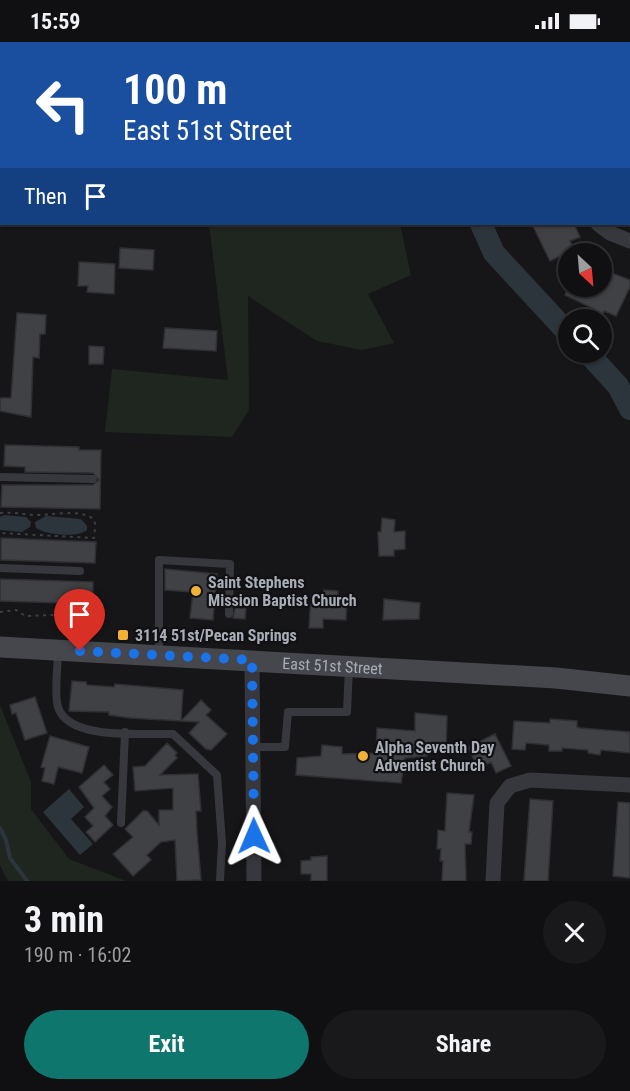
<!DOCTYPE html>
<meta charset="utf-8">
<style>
:root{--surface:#101012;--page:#19191b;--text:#f1f3f6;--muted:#9c9d9f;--line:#303032;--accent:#0f766e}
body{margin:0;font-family:"Roboto Condensed",sans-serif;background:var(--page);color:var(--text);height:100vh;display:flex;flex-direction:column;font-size:22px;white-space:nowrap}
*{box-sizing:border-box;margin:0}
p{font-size:20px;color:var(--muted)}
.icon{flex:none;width:33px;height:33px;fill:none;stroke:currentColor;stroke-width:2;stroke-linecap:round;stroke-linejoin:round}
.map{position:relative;height:839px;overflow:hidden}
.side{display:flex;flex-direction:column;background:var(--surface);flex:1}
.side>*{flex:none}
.hud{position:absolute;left:0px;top:0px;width:630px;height:183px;box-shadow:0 2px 4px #0004,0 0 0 2px var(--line);background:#1a4fa0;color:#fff;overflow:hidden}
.needle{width:39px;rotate:154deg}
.controls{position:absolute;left:558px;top:201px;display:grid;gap:12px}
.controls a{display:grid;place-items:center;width:54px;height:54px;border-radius:50%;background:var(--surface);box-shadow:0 2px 4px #0004,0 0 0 2px var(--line);font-size:30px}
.pin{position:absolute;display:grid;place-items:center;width:51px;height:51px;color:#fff;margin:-62px -26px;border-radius:50% 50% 50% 0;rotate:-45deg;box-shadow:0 0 6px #0007}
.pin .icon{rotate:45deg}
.me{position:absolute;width:66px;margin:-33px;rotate:359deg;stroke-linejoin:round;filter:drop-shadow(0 0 4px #0008)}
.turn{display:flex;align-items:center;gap:21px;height:126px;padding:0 24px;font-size:27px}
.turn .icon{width:78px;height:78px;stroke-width:2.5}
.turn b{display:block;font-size:42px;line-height:51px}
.then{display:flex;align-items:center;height:57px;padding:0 24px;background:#0003;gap:12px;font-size:22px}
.round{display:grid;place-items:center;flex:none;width:63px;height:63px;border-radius:32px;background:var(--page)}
.summary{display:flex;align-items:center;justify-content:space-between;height:102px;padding:0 24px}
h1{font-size:36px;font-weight:700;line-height:45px}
.cta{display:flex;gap:12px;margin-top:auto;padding:12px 24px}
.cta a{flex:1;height:69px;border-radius:36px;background:var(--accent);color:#fff;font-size:24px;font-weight:700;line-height:69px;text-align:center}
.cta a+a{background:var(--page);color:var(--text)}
.status{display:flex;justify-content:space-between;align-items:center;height:42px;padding:0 30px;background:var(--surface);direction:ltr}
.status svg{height:16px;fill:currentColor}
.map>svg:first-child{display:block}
</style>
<div class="status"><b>15:59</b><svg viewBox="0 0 49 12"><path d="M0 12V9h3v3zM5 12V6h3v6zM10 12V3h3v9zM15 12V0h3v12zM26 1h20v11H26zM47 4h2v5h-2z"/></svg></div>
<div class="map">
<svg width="630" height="839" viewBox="0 0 630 839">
<rect width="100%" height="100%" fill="#161618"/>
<path fill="#1e261f" d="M 6,0 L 420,0 L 421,1 L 6,2 Z
M 449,0 L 630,0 L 630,73 L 628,2 Z
M 209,182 L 400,182 L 411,233 L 368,252 L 394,301 L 362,308 L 317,299 L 248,254 L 249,368 L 232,395 L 105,390 L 112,327 L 228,338 Z
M 0,663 L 31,740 L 31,767 L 69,817 L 126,839 L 8,839 L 0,823 Z"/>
<path fill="#2c353c" d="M 4,473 L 26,475 L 31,480 L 30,485 L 22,490 L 0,488 L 0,475 Z
M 46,474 L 81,477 L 87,484 L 87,488 C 77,496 47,493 36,486 L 35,480 Z
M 69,747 L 84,765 L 71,777 L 93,802 L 80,813 L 43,770 Z"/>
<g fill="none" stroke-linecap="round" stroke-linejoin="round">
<path stroke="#2c353c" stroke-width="4" d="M 0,786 L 6,798 L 10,816 L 27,839"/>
<path stroke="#2c353c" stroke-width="22" d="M 359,2 L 360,0
M 481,182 L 494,211 L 568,291
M 587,310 L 618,344 L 630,367"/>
</g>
<path fill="#404145" stroke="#303034" stroke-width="1.5" d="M 532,182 L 574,182 L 580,195 L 570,199 L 574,207 L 550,219 Z
M 120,206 L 154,208 L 153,228 L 119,226 Z
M 79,220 L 115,222 L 114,252 L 87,250 L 88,244 L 78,244 Z
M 609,230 L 630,238 L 630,245 L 616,274 L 604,269 L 602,275 L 593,271 L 594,267 L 565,253 L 569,244 L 602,247 Z
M 17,271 L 46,273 L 45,292 L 40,292 L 39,316 L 33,315 L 31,375 L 0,369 L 0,356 L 11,356 Z
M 165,286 L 217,289 L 216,309 L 163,306 Z
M 89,304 L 104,305 L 103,322 L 89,322 Z
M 5,403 L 79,405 L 79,408 L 101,408 L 100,467 L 1,465 L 2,443 L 93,443 L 99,438 L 93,431 L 25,430 L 25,425 L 4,424 Z
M 382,476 L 395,478 L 394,490 L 405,489 L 405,507 L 394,508 L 394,514 L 379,514 L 378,490 L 381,490 Z
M 1,496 L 96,500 L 95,521 L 1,518 Z
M 165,527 L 217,532 L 213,578 L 190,576 L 193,550 L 165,548 Z
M 0,537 L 93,540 L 93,562 L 0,559 Z
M 324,548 L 338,549 L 338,554 L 347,555 L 346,578 L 323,577 L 323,586 L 309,586 L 311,553 L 323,554 Z
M 384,557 L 420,561 L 419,577 L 383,578 Z
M 235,566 L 246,566 L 245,577 L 233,576 Z
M 72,639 L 86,640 L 87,643 L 114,645 L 115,642 L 183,648 L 181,679 L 130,676 L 109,673 L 109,670 L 69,669 Z
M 35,655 L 47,691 L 25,698 L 16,671 L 12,672 L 10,663 Z
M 201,658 L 211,668 L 206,673 L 227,692 L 211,708 L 206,707 L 189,691 L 199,680 L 181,679 Z
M 415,671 L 447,674 L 446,710 L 427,709 L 427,714 L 405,716 L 401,741 L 296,733 L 297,716 L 321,714 L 322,703 L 342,705 L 342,712 L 376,711 L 377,686 L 415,689 Z
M 550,677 L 577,679 L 577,685 L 580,686 L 630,690 L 630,711 L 601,708 L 600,713 L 588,711 L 588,708 L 562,706 L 562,709 L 549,709 L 549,703 L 526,701 L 525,708 L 512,707 L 514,679 L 550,681 Z
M 495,692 L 511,724 L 496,731 L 491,720 L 478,726 L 468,705 Z
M 50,694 L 89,705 L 82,731 L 58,725 L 54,742 L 42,739 L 45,726 L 41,725 Z
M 167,701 L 177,711 L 175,713 L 177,716 L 160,733 L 198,732 L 201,769 L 196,769 L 197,790 L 201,838 L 177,839 L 175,798 L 161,800 L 147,813 L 151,818 L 133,834 L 113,812 L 133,795 L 125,787 L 143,769 L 147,769 L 159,783 L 159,768 L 173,768 L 173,746 L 135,749 L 133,725 L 145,724 Z
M 104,723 L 113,733 L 104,740 L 110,747 L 102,754 L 112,765 L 105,774 L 113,783 L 95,800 L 86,790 L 93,784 L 85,775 L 94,766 L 79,745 Z
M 447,751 L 474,753 L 469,790 L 472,790 L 471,802 L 465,802 L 466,839 L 442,839 L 443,819 L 440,819 L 441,807 L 437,807 L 438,788 L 445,789 Z
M 530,757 L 553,759 L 548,839 L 524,839 Z
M 618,760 L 630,761 L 630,836 L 613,834 Z
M 327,814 L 327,839 L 311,839 L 311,832 L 301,832 L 301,819 L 311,818 L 311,815 Z"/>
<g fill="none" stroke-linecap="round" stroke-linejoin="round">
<path stroke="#3d3f44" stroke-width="2" stroke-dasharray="3 4.5" stroke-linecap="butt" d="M 0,471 C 12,470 22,472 33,473 C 47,474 81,466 93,477 C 97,481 94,491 94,496 L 0,491
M 0,570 L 16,568 L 25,574 L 52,573 L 63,577 L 79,576 L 78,593"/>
<path stroke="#37383d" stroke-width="8" d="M 0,435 L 93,437
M 0,526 L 80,529
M 58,609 C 58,624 54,652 58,665 C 68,699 144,691 173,692 L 217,733 L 222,801 L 220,839
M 159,612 L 159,518 L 230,522 L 229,572
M 252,705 L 285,705 L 288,670 L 347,670 L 349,626
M 121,781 L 125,690"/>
<path stroke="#37383d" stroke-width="15" d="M 598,182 L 610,191 L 630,199
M 252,618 L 254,839
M 493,839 L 497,761 L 510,744 L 530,738 L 630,743"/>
<path stroke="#45474d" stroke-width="21" id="s1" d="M 0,605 L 556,636 L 630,644"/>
</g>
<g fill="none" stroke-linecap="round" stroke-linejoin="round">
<path stroke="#1a73e8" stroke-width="10" stroke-dasharray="0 18" d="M 80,609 L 252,618 L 254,794"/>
</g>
<g fill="#f2b134" stroke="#111113" stroke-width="2">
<circle cx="196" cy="549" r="6"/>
<rect x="117" y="587" width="12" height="12" rx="3"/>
<circle cx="363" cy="714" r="6"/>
</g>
<g text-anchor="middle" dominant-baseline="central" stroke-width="4.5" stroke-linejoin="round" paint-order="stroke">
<g font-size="16" font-weight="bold" fill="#a8adb8" stroke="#111113" text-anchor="start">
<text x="208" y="540">Saint Stephens<tspan x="208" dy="18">Mission Baptist Church</tspan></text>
<text x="135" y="593">3114 51st/Pecan Springs</text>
<text x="375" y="705">Alpha Seventh Day<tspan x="375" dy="18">Adventist Church</tspan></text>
</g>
<g font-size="16" fill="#a8adb8" stroke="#111113">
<text stroke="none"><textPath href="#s1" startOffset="333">East 51st Street</textPath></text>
</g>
</g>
</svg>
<div class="controls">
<a><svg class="needle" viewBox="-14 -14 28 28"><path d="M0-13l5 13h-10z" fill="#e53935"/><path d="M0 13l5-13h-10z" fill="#9c9d9f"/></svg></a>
<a><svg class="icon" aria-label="search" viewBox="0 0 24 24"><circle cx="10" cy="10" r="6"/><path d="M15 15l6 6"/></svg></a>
</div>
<div class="pin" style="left:80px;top:609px;background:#d93025"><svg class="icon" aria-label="arrive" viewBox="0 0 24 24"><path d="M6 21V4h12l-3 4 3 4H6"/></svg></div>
<svg class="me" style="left:254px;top:794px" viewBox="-20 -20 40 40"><path d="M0-17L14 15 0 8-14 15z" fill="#1a73e8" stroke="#fff" stroke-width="4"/></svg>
<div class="hud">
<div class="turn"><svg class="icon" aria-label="left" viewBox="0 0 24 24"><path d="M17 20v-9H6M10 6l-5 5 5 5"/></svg><div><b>100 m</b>East 51st Street</div></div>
<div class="then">Then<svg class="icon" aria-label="arrive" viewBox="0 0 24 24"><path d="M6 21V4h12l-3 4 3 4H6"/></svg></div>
</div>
</div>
<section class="side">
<div class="summary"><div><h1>3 min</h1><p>190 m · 16:02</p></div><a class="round"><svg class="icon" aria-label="close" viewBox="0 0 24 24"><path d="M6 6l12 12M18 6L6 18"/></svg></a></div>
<div class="cta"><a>Exit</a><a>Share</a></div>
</section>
